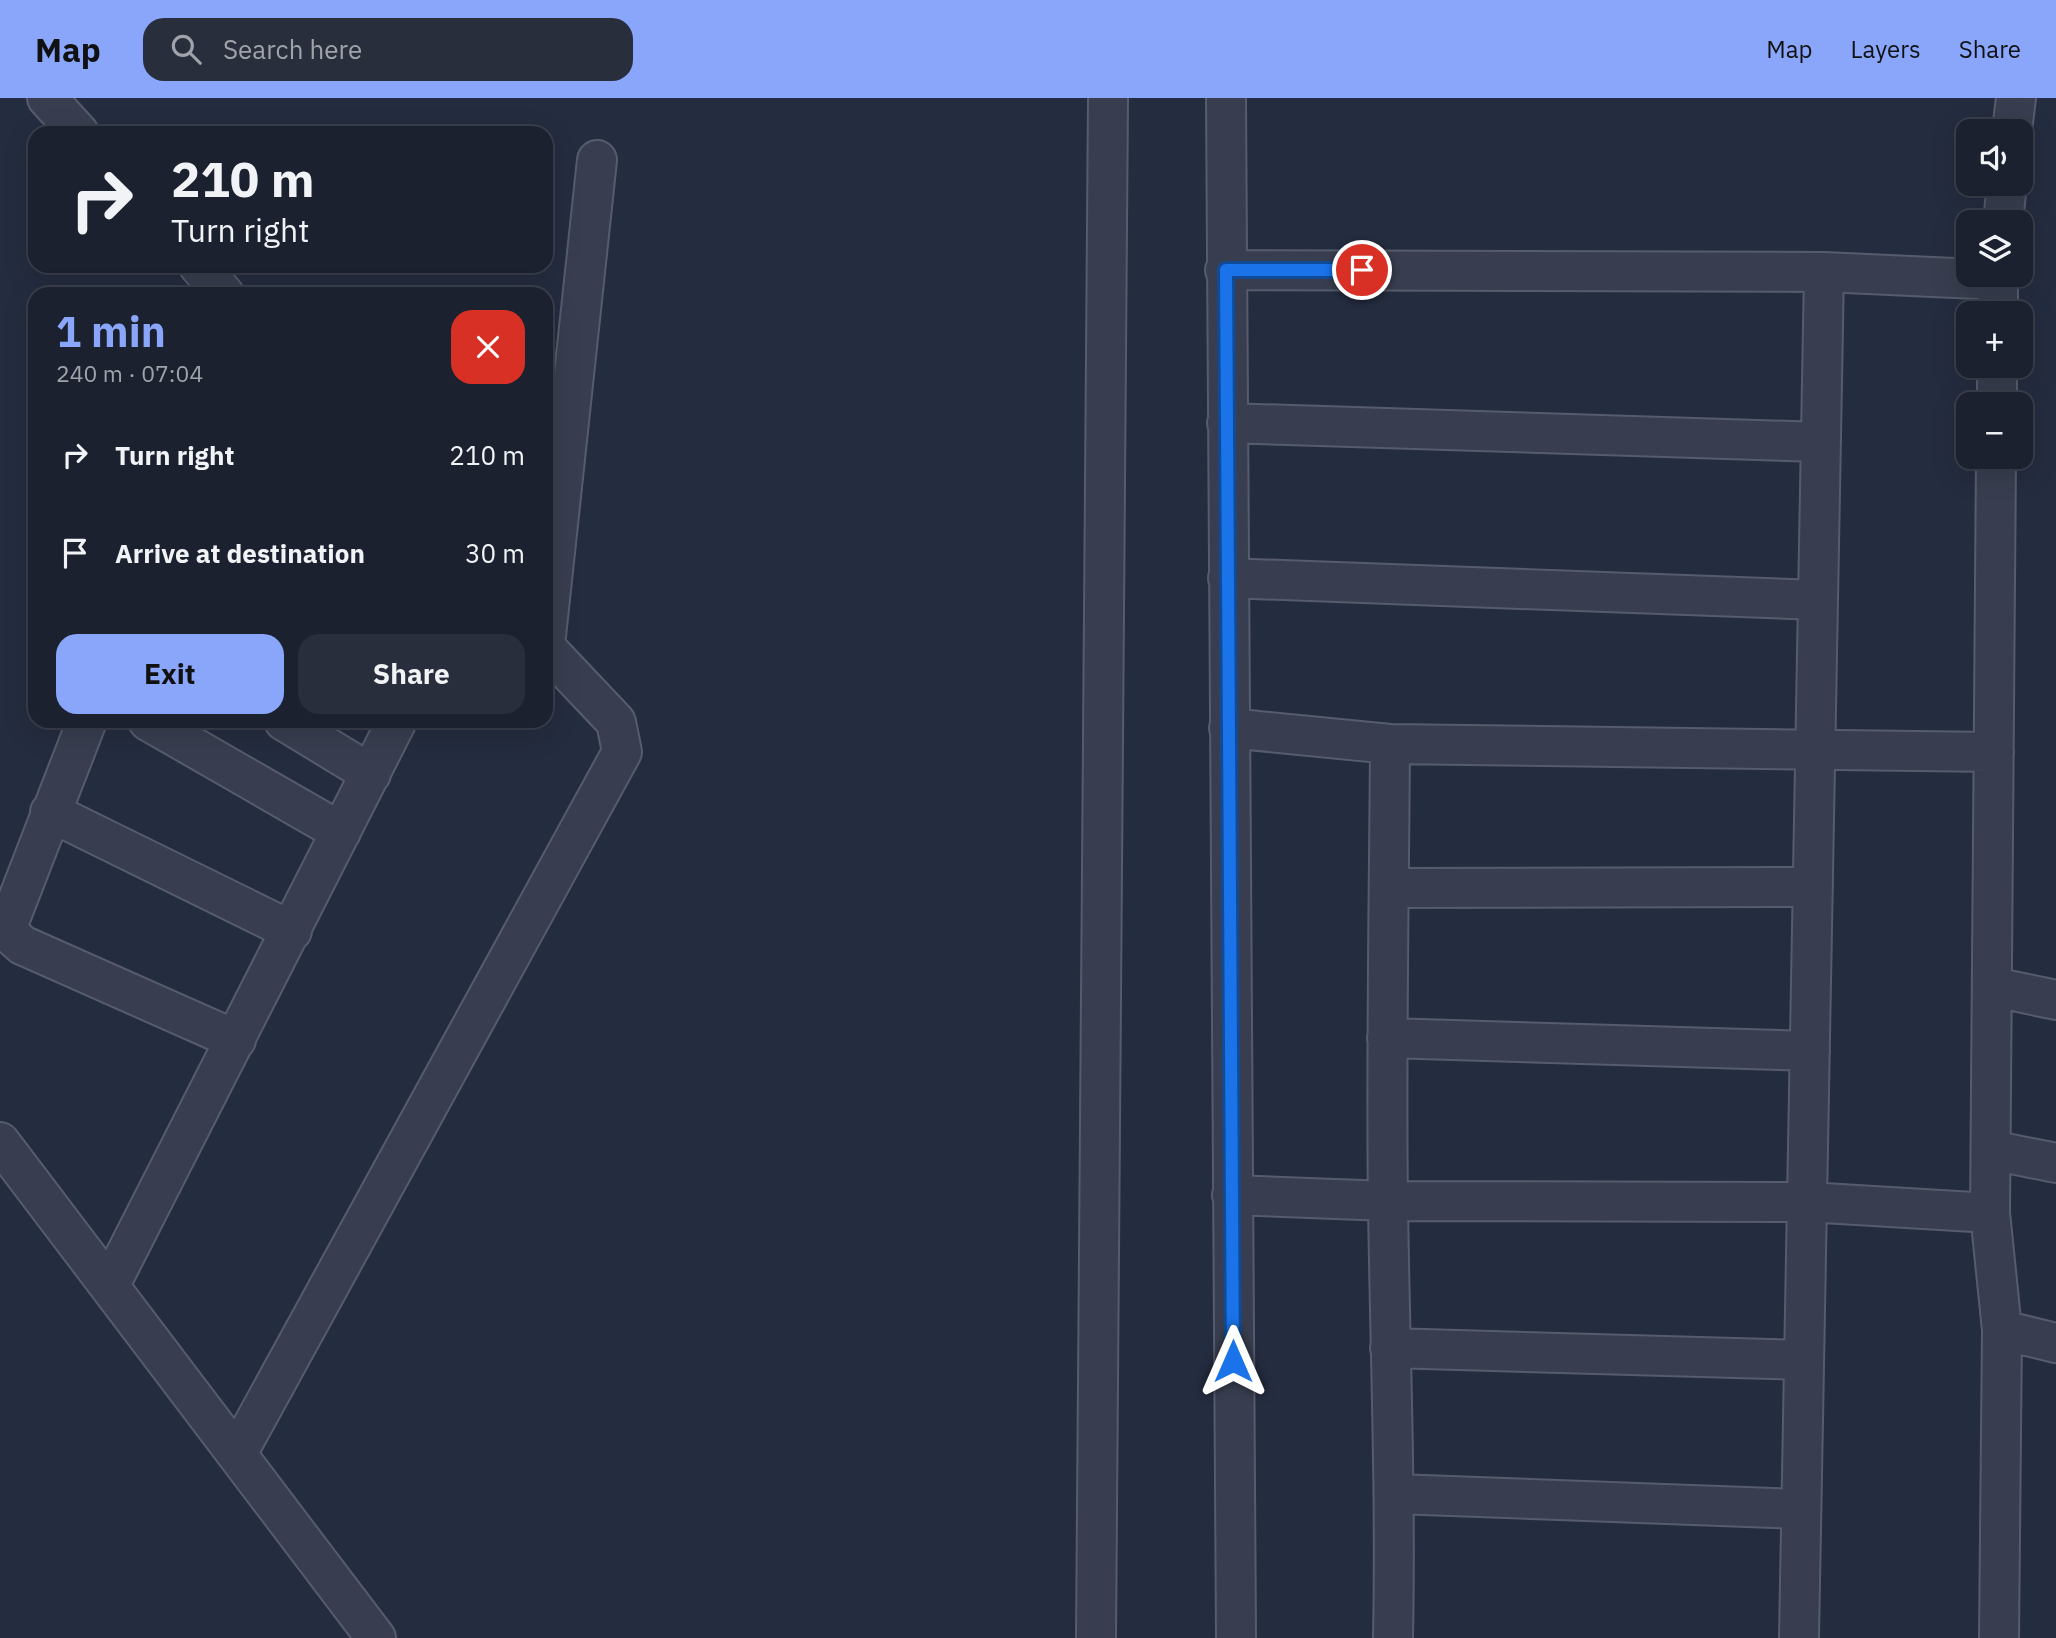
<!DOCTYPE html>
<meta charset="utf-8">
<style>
:root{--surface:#1b212f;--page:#282e3b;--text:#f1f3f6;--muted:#a0a3aa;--line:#393e4b;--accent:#89a6fa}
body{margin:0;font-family:"IBM Plex Sans",sans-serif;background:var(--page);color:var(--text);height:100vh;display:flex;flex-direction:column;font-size:26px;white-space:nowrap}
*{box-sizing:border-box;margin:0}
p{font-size:23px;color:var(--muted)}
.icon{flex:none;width:38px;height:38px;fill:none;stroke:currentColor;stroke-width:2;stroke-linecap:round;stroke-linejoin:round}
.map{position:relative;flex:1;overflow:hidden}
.panel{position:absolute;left:28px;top:189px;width:525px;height:441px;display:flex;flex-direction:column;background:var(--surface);border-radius:21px;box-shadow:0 7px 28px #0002,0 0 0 2px var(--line)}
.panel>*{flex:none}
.top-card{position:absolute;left:28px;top:28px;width:525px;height:147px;border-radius:21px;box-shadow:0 7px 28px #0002,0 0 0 2px var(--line);background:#1b212f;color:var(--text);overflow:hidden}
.buttons{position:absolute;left:1956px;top:21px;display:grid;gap:14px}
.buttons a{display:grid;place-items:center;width:77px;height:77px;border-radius:14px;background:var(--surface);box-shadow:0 7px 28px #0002,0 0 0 2px var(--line);font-size:35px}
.pin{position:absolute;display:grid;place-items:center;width:60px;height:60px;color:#fff;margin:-30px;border:4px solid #fff;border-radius:50%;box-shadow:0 2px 7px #0007}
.me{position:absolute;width:77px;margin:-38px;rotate:0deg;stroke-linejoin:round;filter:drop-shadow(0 0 5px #0008)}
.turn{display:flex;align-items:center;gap:24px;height:147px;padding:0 28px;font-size:32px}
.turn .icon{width:91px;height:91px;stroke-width:2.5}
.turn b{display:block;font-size:49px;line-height:60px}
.round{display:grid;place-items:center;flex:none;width:74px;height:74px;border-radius:21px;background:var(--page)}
.head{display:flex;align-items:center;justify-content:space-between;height:119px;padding:0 28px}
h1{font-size:42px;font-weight:700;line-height:52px;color:var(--accent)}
.primary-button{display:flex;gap:14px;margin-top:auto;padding:14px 28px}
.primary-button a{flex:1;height:80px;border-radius:21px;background:var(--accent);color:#111;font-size:28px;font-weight:700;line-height:80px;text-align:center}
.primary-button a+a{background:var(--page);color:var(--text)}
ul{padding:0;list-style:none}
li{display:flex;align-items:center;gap:21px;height:98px;padding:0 28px}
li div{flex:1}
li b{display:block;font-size:26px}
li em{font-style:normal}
header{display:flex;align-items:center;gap:42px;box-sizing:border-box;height:98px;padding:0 35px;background:var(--accent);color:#111}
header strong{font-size:33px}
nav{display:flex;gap:38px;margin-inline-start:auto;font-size:24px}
.search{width:490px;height:63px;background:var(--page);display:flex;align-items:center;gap:18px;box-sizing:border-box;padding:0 24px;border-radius:21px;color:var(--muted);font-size:26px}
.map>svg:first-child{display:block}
</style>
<header>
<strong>Map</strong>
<div class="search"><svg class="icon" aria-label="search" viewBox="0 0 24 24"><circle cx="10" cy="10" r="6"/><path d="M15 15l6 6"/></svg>Search here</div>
<nav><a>Map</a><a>Layers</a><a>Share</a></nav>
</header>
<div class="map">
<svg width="2056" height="1540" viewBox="0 0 2056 1540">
<rect width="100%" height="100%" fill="#242c3f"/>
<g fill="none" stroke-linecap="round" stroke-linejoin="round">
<g stroke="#565c6d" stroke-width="42">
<path id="street" d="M 47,0 L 79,35
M 1226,0 L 1236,1540
M 2012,33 L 2016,0
M 2003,124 L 2007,86
M 199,168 L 224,196
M 1225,172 L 1824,174 L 1998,182
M 1998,215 L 1998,177
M 1997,306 L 1997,268
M 1227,325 L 1821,344
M 1996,359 L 1990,1115 L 2002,1232 L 1999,1540
M 1228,480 L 1818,502
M 546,538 L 597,62
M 87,623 L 9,824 L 10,836 L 22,847 L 236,942
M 148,623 L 341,734
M 284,623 L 371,676
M 1229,630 L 1390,646 L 1994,654
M 1390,646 C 1389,800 1386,953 1388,1106 C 1390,1251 1396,1395 1393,1540
M 50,714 L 292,833
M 1389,790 L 1813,789
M 1994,889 L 2056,902
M 1387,940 L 1810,953
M 0,1044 L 376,1540
M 1991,1052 L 2056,1065
M 1232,1097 L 1388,1103 L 1807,1104 L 1990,1115
M 110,1187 L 397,623
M 2002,1232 L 2056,1245
M 1390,1250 L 1804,1262
M 237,1356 L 622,654 L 616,624 L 546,550
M 1396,1396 L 1801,1411
M 1096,1540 L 1108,0
M 1799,1540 L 1824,174"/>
</g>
<use href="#street" stroke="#383e4f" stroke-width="38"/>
</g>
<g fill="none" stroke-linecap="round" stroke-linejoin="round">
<g stroke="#114b97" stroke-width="18">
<path id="route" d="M 1233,1263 L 1226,172 L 1362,172"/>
</g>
<use href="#route" stroke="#1a73e8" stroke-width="12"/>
</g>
</svg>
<div class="buttons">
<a><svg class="icon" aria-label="sound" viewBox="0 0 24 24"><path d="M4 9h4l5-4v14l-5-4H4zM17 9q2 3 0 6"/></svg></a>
<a><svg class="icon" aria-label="layers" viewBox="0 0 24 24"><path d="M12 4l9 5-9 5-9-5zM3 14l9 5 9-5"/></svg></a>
<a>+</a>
<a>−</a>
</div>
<div class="pin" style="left:1362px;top:172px;background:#d93025"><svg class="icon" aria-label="arrive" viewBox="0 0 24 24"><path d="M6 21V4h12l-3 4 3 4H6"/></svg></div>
<svg class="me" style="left:1233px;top:1263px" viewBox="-20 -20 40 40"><path d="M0-17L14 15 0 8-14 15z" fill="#1a73e8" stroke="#fff" stroke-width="4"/></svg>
<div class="top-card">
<div class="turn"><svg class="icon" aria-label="right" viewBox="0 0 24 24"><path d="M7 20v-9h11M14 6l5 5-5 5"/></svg><div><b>210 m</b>Turn right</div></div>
</div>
<section class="panel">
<div class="head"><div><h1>1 min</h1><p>240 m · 07:04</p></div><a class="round" style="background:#d93025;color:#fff"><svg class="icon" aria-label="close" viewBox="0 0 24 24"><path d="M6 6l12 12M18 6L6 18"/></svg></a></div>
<ul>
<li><svg class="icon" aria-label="right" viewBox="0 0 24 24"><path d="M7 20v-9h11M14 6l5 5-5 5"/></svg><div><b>Turn right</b></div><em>210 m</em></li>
<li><svg class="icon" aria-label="arrive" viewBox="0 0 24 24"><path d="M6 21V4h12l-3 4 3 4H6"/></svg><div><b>Arrive at destination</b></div><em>30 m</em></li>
</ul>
<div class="primary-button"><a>Exit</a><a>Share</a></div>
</section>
</div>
